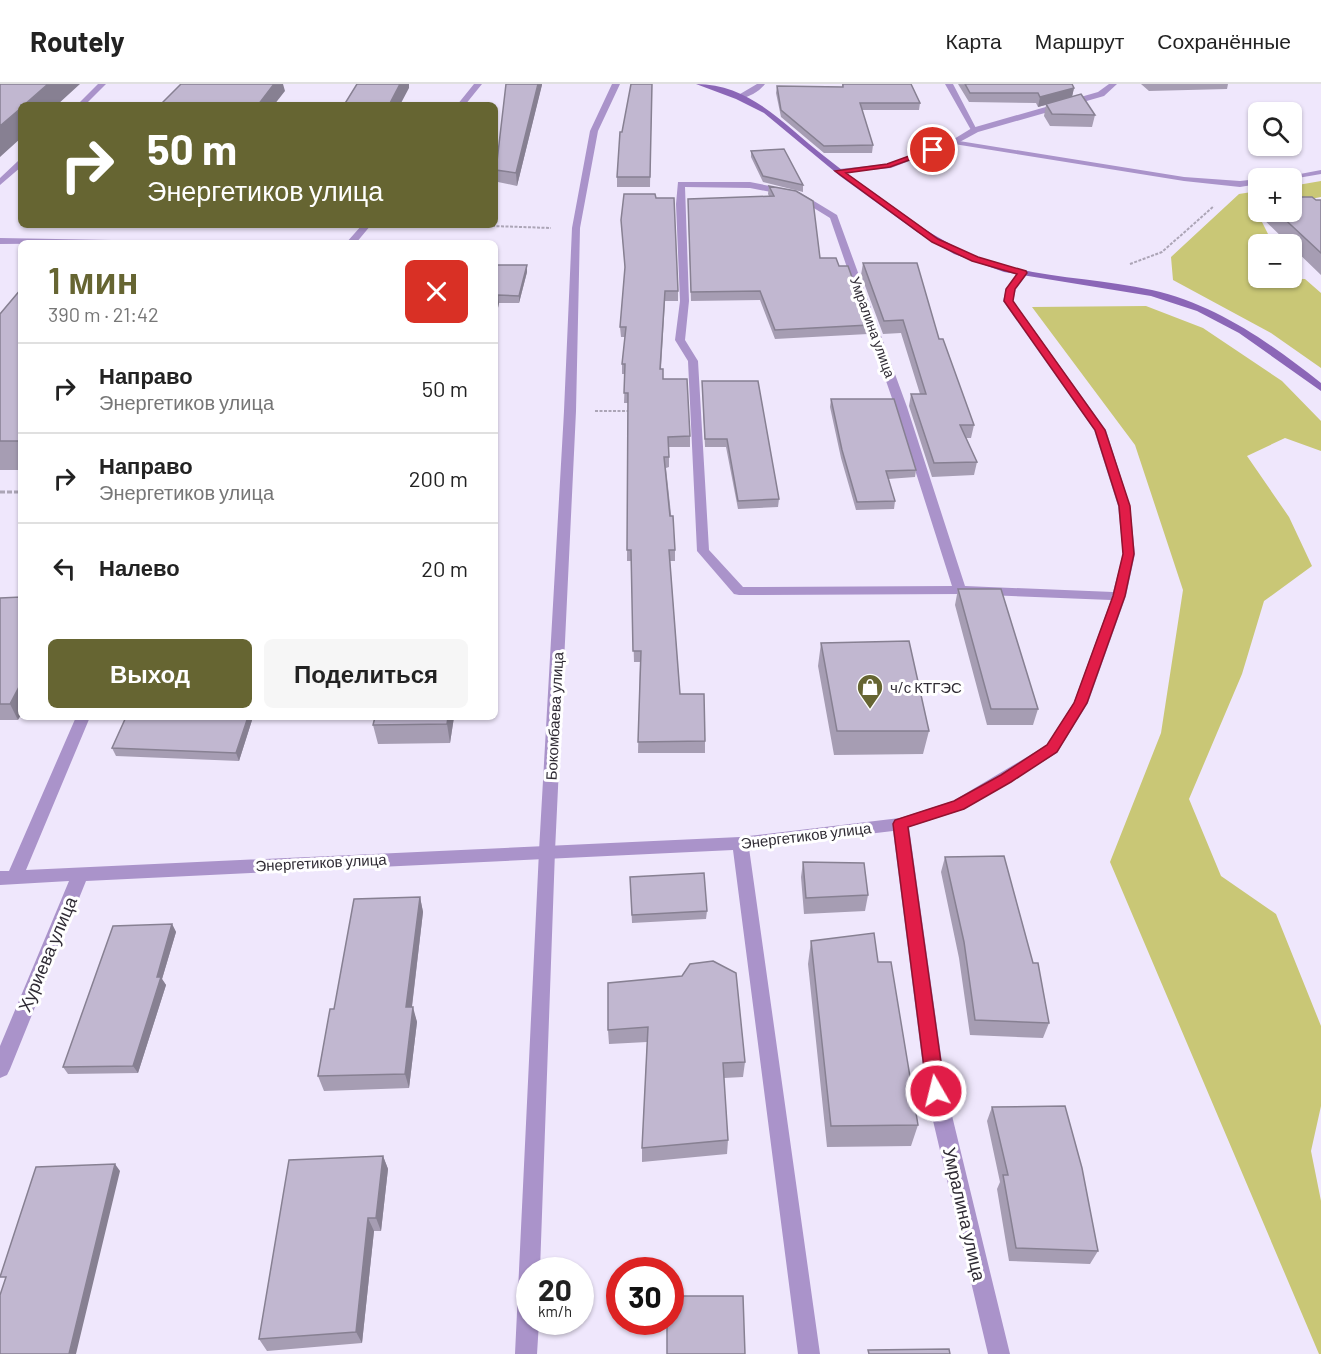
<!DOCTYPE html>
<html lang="ru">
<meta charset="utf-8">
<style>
:root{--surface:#fff;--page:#f6f6f6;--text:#222;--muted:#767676;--line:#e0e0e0;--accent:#666532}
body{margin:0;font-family:Barlow,sans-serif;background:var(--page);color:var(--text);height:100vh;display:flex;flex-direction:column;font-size:22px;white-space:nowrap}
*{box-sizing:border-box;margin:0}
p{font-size:20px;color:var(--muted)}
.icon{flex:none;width:33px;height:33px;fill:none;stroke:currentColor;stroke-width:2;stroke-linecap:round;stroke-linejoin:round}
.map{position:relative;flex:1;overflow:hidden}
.side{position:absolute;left:18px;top:156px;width:480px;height:480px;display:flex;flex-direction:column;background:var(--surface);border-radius:9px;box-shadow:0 2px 4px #0004}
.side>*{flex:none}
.guide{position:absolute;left:18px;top:18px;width:480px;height:126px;border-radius:9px;box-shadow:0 2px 4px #0004;background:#666532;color:#fff;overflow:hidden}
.controls{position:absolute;left:1248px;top:18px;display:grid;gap:12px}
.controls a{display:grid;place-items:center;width:54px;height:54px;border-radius:9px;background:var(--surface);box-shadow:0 2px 4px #0004;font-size:30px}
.speed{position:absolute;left:516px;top:1173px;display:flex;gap:12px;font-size:30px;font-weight:700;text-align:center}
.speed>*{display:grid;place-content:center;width:78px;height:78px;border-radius:50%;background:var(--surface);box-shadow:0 2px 4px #0004;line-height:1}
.speed small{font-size:15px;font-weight:400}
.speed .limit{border:9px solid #d22;background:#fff;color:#111}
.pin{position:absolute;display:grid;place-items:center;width:51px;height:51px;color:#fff;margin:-26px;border:3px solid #fff;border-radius:50%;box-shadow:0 2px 6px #0007}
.me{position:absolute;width:66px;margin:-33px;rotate:352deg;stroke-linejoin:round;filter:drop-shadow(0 0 4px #0008)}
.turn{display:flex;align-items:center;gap:21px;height:126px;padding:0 30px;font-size:27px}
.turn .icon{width:78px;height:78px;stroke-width:2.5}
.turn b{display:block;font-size:42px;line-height:51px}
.round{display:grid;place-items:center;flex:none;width:63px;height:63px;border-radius:9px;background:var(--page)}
.headline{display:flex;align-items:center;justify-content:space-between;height:102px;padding:0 30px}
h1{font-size:36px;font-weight:600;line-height:45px;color:var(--accent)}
.primary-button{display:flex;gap:12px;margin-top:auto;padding:12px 30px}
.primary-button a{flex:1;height:69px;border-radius:9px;background:var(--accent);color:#fff;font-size:24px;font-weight:600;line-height:69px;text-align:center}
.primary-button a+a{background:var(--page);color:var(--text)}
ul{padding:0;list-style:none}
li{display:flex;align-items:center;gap:18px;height:90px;padding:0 30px;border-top:2px solid var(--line)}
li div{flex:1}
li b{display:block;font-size:22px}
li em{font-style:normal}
header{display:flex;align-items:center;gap:36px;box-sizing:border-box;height:84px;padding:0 30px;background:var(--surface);border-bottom:2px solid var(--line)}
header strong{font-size:28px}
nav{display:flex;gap:33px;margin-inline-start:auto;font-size:21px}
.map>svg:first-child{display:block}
</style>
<header>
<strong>Routely</strong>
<nav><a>Карта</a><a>Маршрут</a><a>Сохранённые</a></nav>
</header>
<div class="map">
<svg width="1321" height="1270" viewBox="0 0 1321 1270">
<rect width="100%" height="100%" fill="#efe7fc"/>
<path fill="#c9c776" d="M 1321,97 L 1321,113 L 1300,117 L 1306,128 L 1258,130 L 1273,160 L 1258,160 L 1258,194 L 1305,195 L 1321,209 L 1321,284 L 1271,249 L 1173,196 L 1171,173 L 1239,110 L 1258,107 L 1258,128 L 1292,128 L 1292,102 Z
M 1146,222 L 1203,244 L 1282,297 L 1321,337 L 1321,367 L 1285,354 L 1247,372 L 1289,433 L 1312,482 L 1264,517 L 1242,590 L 1189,715 L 1221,792 L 1276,830 L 1321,942 L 1321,1022 L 1311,1067 L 1321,1117 L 1321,1270 L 1319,1270 L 1110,778 L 1161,649 L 1183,506 L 1135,361 L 1032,223 Z"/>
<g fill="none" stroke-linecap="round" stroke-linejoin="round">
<path stroke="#aca5b6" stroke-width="2" stroke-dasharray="3 1.5" stroke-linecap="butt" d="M 492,142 L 551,144
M 1130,180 L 1162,168 L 1214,122
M 595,327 L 632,327"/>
<path stroke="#aca5b6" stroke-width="3" stroke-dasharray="5 2" stroke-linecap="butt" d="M 0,408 L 21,408"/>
<path fill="#aa93ca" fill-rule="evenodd" d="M 98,0 L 106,0 L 85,21 L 77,21 Z
M 757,0 L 765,0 C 759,8 744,17 735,13 Z
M 945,0 L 953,0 L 978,48 L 971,46 Z
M 18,77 L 21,77 L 21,83 L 0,101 L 0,94 Z"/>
<path fill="#aa93ca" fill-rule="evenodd" d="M 474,0 L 482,0 L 465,21 L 457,21 Z
M 1109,0 L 1117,0 L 1104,12 L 978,48 L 956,60 L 949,58 L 972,44 L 1098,8 Z
M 678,98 L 750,98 L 799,108 L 837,131 L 907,323 L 965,502 L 1113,508 L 1123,470 L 1118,422 L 1094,346 L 1003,217 L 1006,205 L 1020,187 L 1028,189 L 1016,205 L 1013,217 L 1106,346 L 1130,422 L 1135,470 L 1126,512 L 1088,619 L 1057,669 L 965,725 L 909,743 L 946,1007 L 1010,1270 L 988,1270 L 926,1007 L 893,747 L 749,764 L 820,1270 L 798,1270 L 733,766 L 86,797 L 10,985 L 7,991 L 0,994 L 0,962 L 69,797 L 0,801 L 0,787 L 9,787 L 76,633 L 90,633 L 26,786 L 740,753 L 900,734 L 953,717 L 1047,661 L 1074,618 L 1111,516 L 960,510 L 739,511 L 734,510 L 697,467 L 688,277 L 675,256 L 680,217 L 676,120 ZM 685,103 L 750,104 L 796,113 L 830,134 L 895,323 L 952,502 L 743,503 L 709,466 L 698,277 L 685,256 L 689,217 Z
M 362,141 L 371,141 L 356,159 L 346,159 Z
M 0,154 L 112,156 L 117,159 L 0,160 Z"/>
<path fill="#aa93ca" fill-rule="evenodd" d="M 612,0 L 620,0 L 598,47 L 580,144 L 576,327 L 555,767 L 540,1186 L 530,1186 L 530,1238 L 539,1238 L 537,1270 L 515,1270 L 539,767 L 564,327 L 572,144 L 590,47 Z
M 953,56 L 1184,93 L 1240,97 L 1258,95 L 1258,100 L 1240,103 L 1184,97 L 954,60 L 891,84 L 839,89 L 835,87 L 839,85 L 887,80 Z
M 1321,86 L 1321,90 L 1292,95 L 1279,94 Z"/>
<path fill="#8b66b7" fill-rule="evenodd" d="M 696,0 C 751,0 785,42 824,72 C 864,103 905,136 950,160 C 1012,195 1084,191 1152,206 C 1217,221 1269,258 1321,299 L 1321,307 L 1239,249 L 1197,227 L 1151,212 L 1004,188 L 954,170 L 917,148 L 840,92 L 764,29 L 736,15 Z"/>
</g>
<path fill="#a69db3" d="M 542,0 L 517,102 L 498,98 L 496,86 Z
M 652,0 L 650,103 L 617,103 L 617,93 L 622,48 Z
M 842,0 L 911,0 L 920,19 L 919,26 L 862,26 L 873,61 L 872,69 L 824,69 L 781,33 L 776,9 L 777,2 L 842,3 Z
M 958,0 L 1072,0 L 1074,4 L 1072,12 L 1095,31 L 1092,43 L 1050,42 L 1044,32 L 1046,21 L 1038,23 L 1036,19 L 969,18 Z
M 1141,0 L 1228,0 L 1227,5 L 1149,7 Z
M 751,67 L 803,101 L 803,108 L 763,98 L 751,73 Z
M 769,102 L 820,174 L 839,182 L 869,241 L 868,250 L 775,255 L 760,216 L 691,217 L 688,123 L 769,112 L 768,110 Z
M 656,114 L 678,207 L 678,217 L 665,217 L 661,285 L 663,295 L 690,352 L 690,363 L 669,363 L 669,383 L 666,384 L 675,466 L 675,477 L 670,477 L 680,610 L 705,657 L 705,669 L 638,669 L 640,578 L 634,578 L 631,477 L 627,477 L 628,319 L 624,319 L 625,290 L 622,290 L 622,280 L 625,253 L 621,253 L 620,243 L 625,186 L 621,136 Z
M 1316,116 L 1321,116 L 1321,191 L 1292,163 L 1292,160 L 1289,160 L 1258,130 L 1259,128 L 1292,128 Z
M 863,179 L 939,255 L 974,341 L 971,354 L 966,354 L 977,378 L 974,391 L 932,393 L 909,322 L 911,310 L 920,310 L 901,249 L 883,250 L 861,191 Z
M 495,181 L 527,188 L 519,219 L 499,219 L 495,238 Z
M 21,205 L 21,386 L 0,386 L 0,230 Z
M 702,297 L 779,415 L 778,423 L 738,425 L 726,363 L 705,363 Z
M 831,315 L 916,386 L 915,393 L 888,395 L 895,417 L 894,425 L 856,426 L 841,374 L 830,323 Z
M 958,505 L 1038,625 L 1033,641 L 987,641 L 955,521 Z
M 0,514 L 18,636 L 0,636 Z
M 821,559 L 929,647 L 923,670 L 834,671 L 818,582 Z
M 253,633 L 239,677 L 116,672 L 112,664 Z
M 375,633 L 454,633 L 450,659 L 378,660 L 373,641 Z
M 945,773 L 1049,939 L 1043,954 L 970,951 L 959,874 L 941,788 Z
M 803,778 L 868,811 L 865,827 L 804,830 L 801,793 Z
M 630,793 L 707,827 L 706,835 L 632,839 Z
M 420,813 L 423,828 L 412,923 L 417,938 L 409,1004 L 324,1007 L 318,992 L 334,925 Z
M 172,840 L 176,848 L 162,895 L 166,901 L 138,989 L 68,990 L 63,983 Z
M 811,857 L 878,878 L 918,1041 L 911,1062 L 827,1063 L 808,880 Z
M 608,899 L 745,978 L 743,993 L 724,994 L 728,1056 L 727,1070 L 642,1078 L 642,1064 L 647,958 L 609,960 L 608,946 Z
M 992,1023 L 1098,1167 L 1090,1180 L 1009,1177 L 997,1105 L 1000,1098 L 987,1037 Z
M 383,1072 L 388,1085 L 381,1147 L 374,1147 L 362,1259 L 267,1267 L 259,1255 Z"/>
<path fill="#878092" d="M 48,0 L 80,0 L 57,21 L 24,21 Z
M 274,0 L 283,0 L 285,7 L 274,21 L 258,21 Z
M 400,0 L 409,0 L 409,4 L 400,21 L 389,21 Z
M 538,0 L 542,0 L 542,1 L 517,102 L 516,89 Z
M 1074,4 L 1072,13 L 1038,23 L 1040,13 Z
M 21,24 L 21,54 L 0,73 L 0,42 Z
M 527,181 L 527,188 L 519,219 L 519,212 Z
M 498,211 L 499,219 L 495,238 L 495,227 Z
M 21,599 L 21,631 L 18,636 L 10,620 Z
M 248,633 L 253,633 L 239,677 L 236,669 Z
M 448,633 L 454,633 L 450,659 L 447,640 Z
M 420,813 L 423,828 L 410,938 L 406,923 Z
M 172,840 L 176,848 L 162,895 L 166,901 L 138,989 L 133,982 L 157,893 Z
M 413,923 L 417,938 L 409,1004 L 405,990 Z
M 383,1072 L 388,1085 L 381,1147 L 376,1134 Z
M 115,1080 L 120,1087 L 76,1270 L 69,1270 Z
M 368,1134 L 374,1147 L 362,1259 L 356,1248 Z"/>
<path fill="#c1b7d0" stroke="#878092" stroke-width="1.5" d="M 0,0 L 48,0 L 24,21 L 21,21 L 21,24 L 0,42 Z
M 181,0 L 274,0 L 258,21 L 160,21 Z
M 357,0 L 400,0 L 389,21 L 344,21 Z
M 506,0 L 538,0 L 516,89 L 496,86 Z
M 631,0 L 652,0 L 650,93 L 617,93 L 620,48 L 622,48 Z
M 843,0 L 911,0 L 920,19 L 860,19 L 873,61 L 824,62 L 781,26 L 777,2 L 843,3 Z
M 965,0 L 1072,0 L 1074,4 L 1040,13 L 1038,9 L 970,9 Z
M 1081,10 L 1095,31 L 1052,30 L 1046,20 Z
M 784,65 L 803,101 L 763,92 L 751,67 Z
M 769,102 L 796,107 L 813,117 L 820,174 L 836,174 L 839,182 L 848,182 L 869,241 L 775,246 L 760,207 L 691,208 L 688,115 L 774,112 Z
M 624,110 L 655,110 L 656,114 L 674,114 L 678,207 L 665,207 L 660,285 L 663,285 L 663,295 L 687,295 L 690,352 L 668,353 L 669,373 L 664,373 L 670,432 L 673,432 L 675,466 L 669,466 L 680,610 L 704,610 L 705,657 L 638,658 L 641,567 L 633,567 L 631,466 L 627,466 L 628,309 L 624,309 L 625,280 L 622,280 L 626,243 L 620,243 L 625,183 L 621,136 Z
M 1292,113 L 1312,113 L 1316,116 L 1321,116 L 1321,169 L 1277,128 L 1292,128 Z
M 863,179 L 917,179 L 939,255 L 943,255 L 974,341 L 960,341 L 977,378 L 934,379 L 911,310 L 926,310 L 903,236 L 884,237 Z
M 495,181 L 527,181 L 519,212 L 498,211 L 495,227 Z
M 21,205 L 21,357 L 0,357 L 0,230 Z
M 702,297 L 758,297 L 779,415 L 738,417 L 727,355 L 705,355 Z
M 831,315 L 894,315 L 916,386 L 886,387 L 895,417 L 857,418 L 842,366 Z
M 958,505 L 1001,505 L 1038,625 L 991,625 Z
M 21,513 L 21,599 L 10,620 L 0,620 L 0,514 Z
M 909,557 L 929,647 L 837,647 L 821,559 Z
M 126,633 L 248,633 L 236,669 L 112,664 Z
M 375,633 L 448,633 L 447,640 L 373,641 Z
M 1004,772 L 1033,879 L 1038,879 L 1049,939 L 975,936 L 964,858 L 945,773 Z
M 803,778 L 864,779 L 868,811 L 806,814 Z
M 704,789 L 707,827 L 632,831 L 630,793 Z
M 420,813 L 406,923 L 413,923 L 405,990 L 318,992 L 330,925 L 334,925 L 354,815 Z
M 172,840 L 157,893 L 161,893 L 133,982 L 63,983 L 113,842 Z
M 874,849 L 878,878 L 891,878 L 918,1041 L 831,1042 L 811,857 Z
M 713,877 L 736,889 L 745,978 L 723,979 L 728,1056 L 642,1064 L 648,943 L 608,946 L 608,899 L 682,892 L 690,880 Z
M 1065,1022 L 1082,1084 L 1098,1167 L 1016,1164 L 1003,1091 L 1008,1091 L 992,1023 Z
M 383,1072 L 376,1134 L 368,1134 L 356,1248 L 259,1255 L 289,1076 Z
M 115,1080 L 69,1270 L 0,1270 L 0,1211 L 6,1193 L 0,1193 L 36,1083 Z
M 670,1212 L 743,1212 L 745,1270 L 667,1270 L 667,1238 L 670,1238 Z
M 949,1265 L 950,1270 L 869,1270 L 868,1266 Z"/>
<path fill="#e11d48" stroke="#92132f" stroke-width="1.5" d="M 931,64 L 937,66 L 890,83 L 846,89 L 938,155 L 978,173 L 1026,187 L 1027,189 L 1015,205 L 1013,217 L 1105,346 L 1130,422 L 1134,470 L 1125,512 L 1087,619 L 1057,668 L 1011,698 L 964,725 L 908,743 L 945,1007 L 943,1013 L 936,1016 L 930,1013 L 927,1007 L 893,740 L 895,736 L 954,717 L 1001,691 L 1047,661 L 1074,619 L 1113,512 L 1123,470 L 1119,422 L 1095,346 L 1004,217 L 1006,205 L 1017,190 L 972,177 L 932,158 L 835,87 L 887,80 Z"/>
<defs>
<g id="shop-pin" transform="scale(1.35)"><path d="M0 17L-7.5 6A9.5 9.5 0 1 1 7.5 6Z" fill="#666532" stroke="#fff"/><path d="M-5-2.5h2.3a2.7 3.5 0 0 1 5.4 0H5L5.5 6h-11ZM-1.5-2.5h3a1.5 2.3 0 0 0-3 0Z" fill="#fff"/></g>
</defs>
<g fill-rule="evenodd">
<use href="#shop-pin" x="870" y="603"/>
</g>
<g text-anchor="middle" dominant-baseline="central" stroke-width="6" stroke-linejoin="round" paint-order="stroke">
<g font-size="14" fill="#302c35" stroke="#fff">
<text transform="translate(873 243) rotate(70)">Умралина улица</text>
</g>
<g font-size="15" fill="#302c35" stroke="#fff" text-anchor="start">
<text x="890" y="603">ч/с КТГЭС</text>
</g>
<g font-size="15" fill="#302c35" stroke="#fff">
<text transform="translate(554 632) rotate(-87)">Бокомбаева улица</text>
<text transform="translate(806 751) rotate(-7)">Энергетиков улица</text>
<text transform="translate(321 778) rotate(-3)">Энергетиков улица</text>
</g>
<g font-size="18" fill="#302c35" stroke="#fff">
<text transform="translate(47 870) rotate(-67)">Хуриева улица</text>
<text transform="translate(965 1130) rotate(77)">Умралина улица</text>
</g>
</g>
</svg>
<div class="controls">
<a><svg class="icon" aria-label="search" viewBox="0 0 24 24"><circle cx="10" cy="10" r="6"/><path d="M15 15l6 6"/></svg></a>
<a>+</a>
<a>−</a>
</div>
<div class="speed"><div>20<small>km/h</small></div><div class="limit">30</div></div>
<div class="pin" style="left:933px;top:66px;background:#d93025"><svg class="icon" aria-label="arrive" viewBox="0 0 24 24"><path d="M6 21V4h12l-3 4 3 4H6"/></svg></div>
<svg class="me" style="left:936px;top:1007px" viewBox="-20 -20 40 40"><circle r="17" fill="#e11d48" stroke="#fff" stroke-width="3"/><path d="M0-11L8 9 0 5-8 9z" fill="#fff"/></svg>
<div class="guide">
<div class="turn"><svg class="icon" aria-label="right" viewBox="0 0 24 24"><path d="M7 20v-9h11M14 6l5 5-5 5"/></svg><div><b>50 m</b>Энергетиков улица</div></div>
</div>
<section class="side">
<div class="headline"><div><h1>1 мин</h1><p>390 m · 21:42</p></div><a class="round" style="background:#d93025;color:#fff"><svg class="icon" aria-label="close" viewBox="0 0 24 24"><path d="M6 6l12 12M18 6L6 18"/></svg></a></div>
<ul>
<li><svg class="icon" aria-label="right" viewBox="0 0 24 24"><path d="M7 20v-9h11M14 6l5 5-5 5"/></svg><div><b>Направо</b><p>Энергетиков улица</p></div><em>50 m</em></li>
<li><svg class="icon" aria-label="right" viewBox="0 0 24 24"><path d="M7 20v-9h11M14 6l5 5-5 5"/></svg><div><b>Направо</b><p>Энергетиков улица</p></div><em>200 m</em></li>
<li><svg class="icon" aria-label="left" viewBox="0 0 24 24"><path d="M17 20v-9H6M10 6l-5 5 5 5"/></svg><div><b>Налево</b></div><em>20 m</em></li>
</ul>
<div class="primary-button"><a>Выход</a><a>Поделиться</a></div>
</section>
</div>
